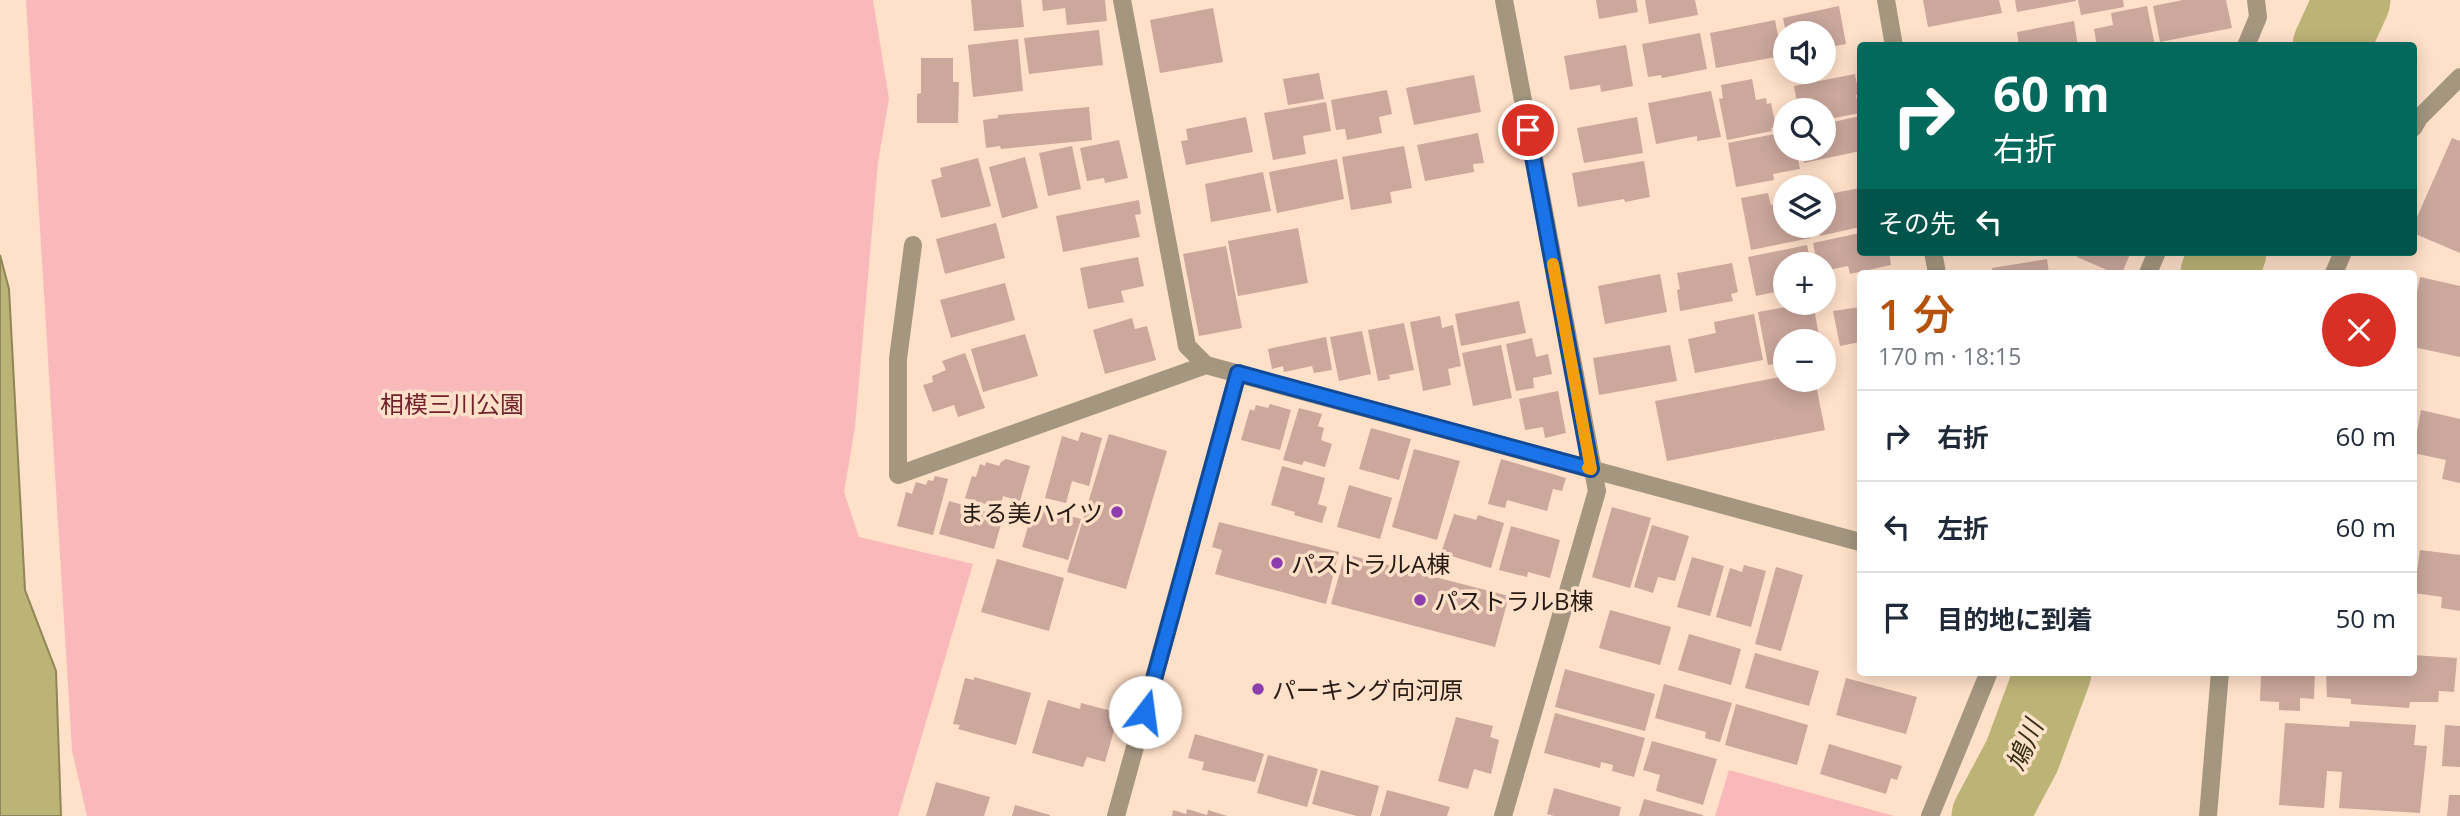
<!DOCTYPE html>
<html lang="ja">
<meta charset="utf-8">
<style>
:root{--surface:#fff;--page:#f6f6f7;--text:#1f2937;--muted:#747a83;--line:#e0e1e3;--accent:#b45309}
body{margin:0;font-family:"Open Sans","Noto Sans JP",sans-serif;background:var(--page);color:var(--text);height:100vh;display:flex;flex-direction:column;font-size:26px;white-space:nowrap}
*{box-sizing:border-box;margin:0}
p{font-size:23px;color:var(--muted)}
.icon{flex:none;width:38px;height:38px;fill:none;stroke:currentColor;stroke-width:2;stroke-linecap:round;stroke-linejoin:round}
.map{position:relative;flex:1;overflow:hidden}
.drawer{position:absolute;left:1857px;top:270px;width:560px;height:406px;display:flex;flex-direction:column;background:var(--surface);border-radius:7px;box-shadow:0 4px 18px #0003}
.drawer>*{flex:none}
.hud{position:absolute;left:1857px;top:42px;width:560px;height:214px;border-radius:7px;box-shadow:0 4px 18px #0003;background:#00695c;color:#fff;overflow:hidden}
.controls{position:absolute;left:1773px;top:21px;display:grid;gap:14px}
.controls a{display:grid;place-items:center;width:63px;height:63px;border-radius:50%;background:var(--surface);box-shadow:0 4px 18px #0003;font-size:35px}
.pin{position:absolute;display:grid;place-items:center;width:60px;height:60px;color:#fff;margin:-30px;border:4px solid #fff;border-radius:50%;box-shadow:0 2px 7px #0007}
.me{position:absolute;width:77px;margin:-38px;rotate:15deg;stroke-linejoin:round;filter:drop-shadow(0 0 5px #0008)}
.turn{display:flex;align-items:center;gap:24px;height:147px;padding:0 21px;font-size:32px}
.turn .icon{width:91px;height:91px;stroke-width:2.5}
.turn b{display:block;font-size:49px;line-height:60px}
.then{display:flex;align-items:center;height:66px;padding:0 21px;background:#0003;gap:14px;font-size:26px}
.round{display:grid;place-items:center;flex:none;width:74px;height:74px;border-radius:37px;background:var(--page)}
.headline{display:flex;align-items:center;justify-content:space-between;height:119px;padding:0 21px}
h1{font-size:42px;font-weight:600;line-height:52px;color:var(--accent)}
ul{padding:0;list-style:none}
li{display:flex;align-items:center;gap:21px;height:91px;padding:0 21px;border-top:2px solid var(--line)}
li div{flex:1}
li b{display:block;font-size:26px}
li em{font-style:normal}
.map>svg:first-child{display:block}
</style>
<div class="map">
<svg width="2460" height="816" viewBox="0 0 2460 816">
<rect width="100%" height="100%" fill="#ffe0c9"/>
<path fill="#f9b9bb" d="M 26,0 L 873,0 L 889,99 L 878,162 L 855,427 L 844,492 L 859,537 L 973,564 L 898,816 L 87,816 L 72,750 Z
M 1729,770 L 1894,816 L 1715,816 Z"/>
<path fill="#bcb376" stroke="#8f8659" stroke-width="2" d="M 0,255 L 9,289 L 25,590 L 56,671 L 61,816 L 0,816 Z"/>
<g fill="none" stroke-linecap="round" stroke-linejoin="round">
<path stroke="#bcb376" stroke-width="77" d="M 2331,46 L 2352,0
M 2219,273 L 2228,252
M 1990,816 L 2022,756 L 2053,672"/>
</g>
<path fill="#cba79c" d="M 971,0 L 1021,0 L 1024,27 L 974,31 Z
M 1042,0 L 1105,0 L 1107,21 L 1067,25 L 1065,8 L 1043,11 Z
M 1596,0 L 1636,0 L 1638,12 L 1599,19 Z
M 1645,0 L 1695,0 L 1698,15 L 1649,24 Z
M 1923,0 L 1999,0 L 2002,13 L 1928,27 Z
M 2015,0 L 2076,0 L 2076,1 L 2017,12 Z
M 2078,0 L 2123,0 L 2124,7 L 2081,15 Z
M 2183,0 L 2226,0 L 2232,28 L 2160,42 L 2153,6 Z
M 1839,6 L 1846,44 L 1824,48 L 1824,33 L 1786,33 L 1783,18 Z
M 2147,6 L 2155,46 L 2097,46 L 2094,29 L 2113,25 L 2111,13 Z
M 1213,8 L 1223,62 L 1160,73 L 1150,20 Z
M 1775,20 L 1782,56 L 1716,68 L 1710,33 Z
M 2074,21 L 2078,46 L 2019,46 L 2017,32 Z
M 1099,30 L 1103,65 L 1029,74 L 1024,38 Z
M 1700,33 L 1707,69 L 1662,78 L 1661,75 L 1648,77 L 1642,44 Z
M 1018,39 L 1023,91 L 973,97 L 968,45 Z
M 1626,45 L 1633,86 L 1601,92 L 1600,85 L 1570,90 L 1564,56 Z
M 921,58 L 953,58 L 953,82 L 959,82 L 958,123 L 917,123 L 917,94 L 921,93 Z
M 1319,73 L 1324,99 L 1288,105 L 1283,79 Z
M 1855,74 L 1859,94 L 1856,95 L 1860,113 L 1824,120 L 1824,110 L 1804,110 L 1803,107 L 1798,108 L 1794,86 Z
M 1474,75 L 1481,112 L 1414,125 L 1406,88 Z
M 1752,79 L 1756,100 L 1766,98 L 1767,104 L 1771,103 L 1776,127 L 1771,128 L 1772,131 L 1727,140 L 1719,99 L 1723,98 L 1721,85 Z
M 1387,90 L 1392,114 L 1379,117 L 1382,133 L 1347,140 L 1345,129 L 1336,130 L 1331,100 Z
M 1711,91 L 1721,137 L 1697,141 L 1697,136 L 1656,144 L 1648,103 Z
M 1326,102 L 1331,131 L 1303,136 L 1306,154 L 1273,160 L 1264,113 Z
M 1089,107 L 1092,140 L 1001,149 L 1000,146 L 986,148 L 983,120 L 998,118 L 998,115 Z
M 1860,116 L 1860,151 L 1804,163 L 1801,149 L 1824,149 L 1824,124 Z
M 1246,117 L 1253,152 L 1186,165 L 1181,141 L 1188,140 L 1186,129 Z
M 1637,117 L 1643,153 L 1584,163 L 1577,128 Z
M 1785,132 L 1785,149 L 1796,149 L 1800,169 L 1773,174 L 1774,180 L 1736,187 L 1728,143 Z
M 1478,133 L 1484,163 L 1473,164 L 1474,172 L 1425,181 L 1417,145 Z
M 2452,138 L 2460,141 L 2460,253 L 2413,233 L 2413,226 Z
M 1119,140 L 1128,178 L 1105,183 L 1104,178 L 1087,181 L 1080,148 Z
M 1072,146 L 1081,189 L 1048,196 L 1039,153 Z
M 1404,146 L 1412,188 L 1390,192 L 1392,203 L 1351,210 L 1342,157 Z
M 1025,157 L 1038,208 L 1002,218 L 989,167 Z
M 978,158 L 991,206 L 941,218 L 931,180 L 942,177 L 940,168 Z
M 1337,159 L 1344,199 L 1277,213 L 1269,172 Z
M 1644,161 L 1650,197 L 1625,202 L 1624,199 L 1578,207 L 1572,173 Z
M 1263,172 L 1271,211 L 1211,222 L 1205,184 Z
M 1860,188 L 1860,227 L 1820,236 L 1818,226 L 1824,226 L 1824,195 Z
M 1768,193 L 1771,205 L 1781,203 L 1782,215 L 1785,214 L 1785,226 L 1809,226 L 1811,238 L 1751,250 L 1741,198 Z
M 1139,200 L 1141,214 L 1135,215 L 1140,237 L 1063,252 L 1056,216 Z
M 996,223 L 1005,258 L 945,274 L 936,239 Z
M 1298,228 L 1308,283 L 1238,296 L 1228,241 Z
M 1860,233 L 1860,252 L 1889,252 L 1891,265 L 1850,274 L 1848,266 L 1824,271 L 1824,264 L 1817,264 L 1813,243 Z
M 1807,245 L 1811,264 L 1785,264 L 1785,290 L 1756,296 L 1748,257 Z
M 1226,246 L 1242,328 L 1199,336 L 1183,254 Z
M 2079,252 L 2131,252 L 2122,273 L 2114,273 L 2077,257 Z
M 1138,257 L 1144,286 L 1121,291 L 1124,302 L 1088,309 L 1080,268 Z
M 2047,259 L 2049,273 L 1993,273 L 1992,268 Z
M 1732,263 L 1738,292 L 1731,294 L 1733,301 L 1680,311 L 1677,290 L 1680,289 L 1677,273 Z
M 1660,274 L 1667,312 L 1605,324 L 1598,286 Z
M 2420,277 L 2460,286 L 2460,357 L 2413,347 L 2413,297 L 2416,298 Z
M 1005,283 L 1015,320 L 951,338 L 940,300 Z
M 1519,301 L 1526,333 L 1461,346 L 1455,314 Z
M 1808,303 L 1813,303 L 1820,341 L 1785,341 L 1785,362 L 1768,365 L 1758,312 Z
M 1860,307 L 1860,342 L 1840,346 L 1833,311 Z
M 1754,314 L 1763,360 L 1695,373 L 1688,339 L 1716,333 L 1714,322 Z
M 1440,316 L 1442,328 L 1453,325 L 1461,366 L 1448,369 L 1451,385 L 1423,391 L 1410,322 Z
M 1132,318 L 1135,329 L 1147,326 L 1156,360 L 1105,374 L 1093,330 Z
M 1404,323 L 1414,370 L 1389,375 L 1390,379 L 1378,381 L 1368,330 Z
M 1362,331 L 1371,374 L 1339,381 L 1330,337 Z
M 1025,334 L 1038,376 L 983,392 L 971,349 Z
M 1326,337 L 1332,370 L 1314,373 L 1312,366 L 1284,372 L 1283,366 L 1272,369 L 1268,349 Z
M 1532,338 L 1536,357 L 1548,354 L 1552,374 L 1533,378 L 1534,388 L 1516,391 L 1506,344 Z
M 1501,345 L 1512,398 L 1473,406 L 1462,353 Z
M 1670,345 L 1677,381 L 1599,395 L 1593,358 Z
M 965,353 L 985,408 L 958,417 L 954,405 L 933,412 L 923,385 L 933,382 L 932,376 L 946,370 L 942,361 Z
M 1785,376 L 1785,380 L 1815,380 L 1825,430 L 1667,461 L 1655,401 Z
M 1558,391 L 1566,433 L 1545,438 L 1543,427 L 1525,430 L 1519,399 Z
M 1270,404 L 1291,410 L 1280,450 L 1241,440 L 1250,409 L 1254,411 L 1256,405 L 1268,408 Z
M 1299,408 L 1322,414 L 1318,426 L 1324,428 L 1321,440 L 1332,444 L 1325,467 L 1304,461 L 1302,465 L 1283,460 Z
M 2421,410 L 2460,419 L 2460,483 L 2442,479 L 2446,460 L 2413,453 Z
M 1371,428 L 1411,439 L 1399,480 L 1359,469 Z
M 1081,432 L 1102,438 L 1089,486 L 1072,481 L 1066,503 L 1045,498 L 1062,436 L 1078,441 Z
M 1109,434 L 1167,451 L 1126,589 L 1067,572 Z
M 1414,449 L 1460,461 L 1437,540 L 1392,527 Z
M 1006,459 L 1030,466 L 1020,501 L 1003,496 L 1000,508 L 965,498 L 972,476 L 976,477 L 980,464 L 985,466 L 986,462 L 999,466 L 1001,462 Z
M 1501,459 L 1566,478 L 1562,491 L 1553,489 L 1547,511 L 1507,500 L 1505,508 L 1488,504 Z
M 1282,466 L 1325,478 L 1318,504 L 1327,507 L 1322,523 L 1294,515 L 1295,512 L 1271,505 Z
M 935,476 L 948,479 L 933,535 L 897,526 L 906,492 L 912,494 L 916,482 L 926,485 L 928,480 L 933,481 Z
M 1349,485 L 1392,498 L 1380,539 L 1337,527 Z
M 949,501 L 1003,517 L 994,549 L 939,534 Z
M 1612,507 L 1651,518 L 1630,588 L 1592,577 Z
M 1044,509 L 1081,519 L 1068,560 L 1022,547 L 1031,516 L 1041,519 Z
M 1454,514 L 1476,520 L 1478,515 L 1504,523 L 1491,568 L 1441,553 Z
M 1219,522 L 1339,552 L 1326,604 L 1215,574 L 1222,550 L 1212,547 Z
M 1652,525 L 1689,536 L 1675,581 L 1658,577 L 1653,593 L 1634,587 Z
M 1511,526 L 1560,540 L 1550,578 L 1528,572 L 1527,577 L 1499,570 Z
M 2420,550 L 2460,555 L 2460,611 L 2441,608 L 2442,597 L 2414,593 Z
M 1345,554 L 1509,596 L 1495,647 L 1331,604 Z
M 1692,557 L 1724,566 L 1710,616 L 1677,607 Z
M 997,559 L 1064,578 L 1049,631 L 981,612 Z
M 1744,565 L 1766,571 L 1751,627 L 1716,617 L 1730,568 L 1742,572 Z
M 1776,567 L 1803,575 L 1781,651 L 1755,644 Z
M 1610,610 L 1671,627 L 1660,665 L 1599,648 Z
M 1689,634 L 1741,649 L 1731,685 L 1678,670 Z
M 1755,653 L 1819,671 L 1809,706 L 1745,688 Z
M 2413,655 L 2457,658 L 2454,692 L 2439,691 L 2438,702 L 2410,702 L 2409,708 L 2351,704 L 2351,699 L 2327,697 L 2326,672 L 2413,672 Z
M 1565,669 L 1655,694 L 1645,731 L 1555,707 Z
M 2261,672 L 2315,672 L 2314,699 L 2300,698 L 2300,711 L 2279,710 L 2279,702 L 2260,701 Z
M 974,677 L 1031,693 L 1016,745 L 958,729 L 960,725 L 953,724 L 965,678 L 974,680 Z
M 1846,678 L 1917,697 L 1906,734 L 1836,715 Z
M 1664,684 L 1732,703 L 1720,742 L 1705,738 L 1706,732 L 1655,718 Z
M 1048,700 L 1080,709 L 1081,703 L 1119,713 L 1105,762 L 1087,757 L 1083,767 L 1032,753 Z
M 1736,704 L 1808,725 L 1797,765 L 1725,745 Z
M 1555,713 L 1645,738 L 1634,777 L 1612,771 L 1613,765 L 1601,762 L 1600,768 L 1544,753 Z
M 1456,717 L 1493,726 L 1490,737 L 1499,740 L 1491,774 L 1474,769 L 1468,789 L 1438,781 Z
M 2350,721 L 2416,725 L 2414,745 L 2427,746 L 2420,813 L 2339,808 L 2342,772 L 2327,771 L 2324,808 L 2279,805 L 2285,723 L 2349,727 Z
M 2445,725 L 2460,726 L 2460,767 L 2442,766 Z
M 1195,734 L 1264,754 L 1255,782 L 1202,770 L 1204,762 L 1188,758 Z
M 1652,741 L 1717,759 L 1703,805 L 1656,791 L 1660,775 L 1643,770 Z
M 1829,744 L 1902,766 L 1897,780 L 1891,778 L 1886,794 L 1820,774 Z
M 1268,755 L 1318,769 L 1307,807 L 1257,793 Z
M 1321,770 L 1379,786 L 1371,816 L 1357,816 L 1312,804 Z
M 936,782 L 990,797 L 984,816 L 926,816 Z
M 1554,788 L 1621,807 L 1619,816 L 1554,816 L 1547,814 Z
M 1387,790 L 1450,807 L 1447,816 L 1380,816 Z
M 2449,795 L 2460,795 L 2460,816 L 2447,816 Z
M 1644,799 L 1703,815 L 1703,816 L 1639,816 Z
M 1015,805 L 1050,815 L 1050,816 L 1012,816 Z
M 1187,809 L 1207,815 L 1208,810 L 1227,816 L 1172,816 L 1173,810 L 1186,814 Z"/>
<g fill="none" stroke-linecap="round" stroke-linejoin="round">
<path stroke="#a4967f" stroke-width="18" d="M 1122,0 L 1187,346 L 1206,365 L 1860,542
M 1886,0 L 1894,46
M 2246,46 L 2258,17 L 2256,0
M 2413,128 L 2419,118 L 2460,77
M 913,245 L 898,359 L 898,475 L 1206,365
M 1933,252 L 1937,273
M 2148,273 L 2157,252
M 2334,273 L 2343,252
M 1116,816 L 1238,373
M 1503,816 L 1597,491 L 1504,0
M 1930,816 L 1989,672
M 2208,816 L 2220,672"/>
</g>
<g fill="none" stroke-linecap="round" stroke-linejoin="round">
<g stroke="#114b97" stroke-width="18">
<path id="route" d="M 1145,712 L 1238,373 L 1591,469 L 1528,130"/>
</g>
<use href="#route" stroke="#1a73e8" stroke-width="12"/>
<path stroke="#f59e0b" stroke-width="12" d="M 1553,264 L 1591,469 L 1588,468"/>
</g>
<g fill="#8d3dad" stroke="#ffe0c9" stroke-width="2.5">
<circle cx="1117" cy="512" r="7"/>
<circle cx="1277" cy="563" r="7"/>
<circle cx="1420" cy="600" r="7"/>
<circle cx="1258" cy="689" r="7"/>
</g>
<g text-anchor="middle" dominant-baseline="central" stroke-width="7" stroke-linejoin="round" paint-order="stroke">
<g font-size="24" fill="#72222c" stroke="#ffe0c9">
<text x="452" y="403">相模三川公園</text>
</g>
<g font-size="24" fill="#271c14" stroke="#ffe0c9" text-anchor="start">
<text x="1103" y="512" text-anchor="end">まる美ハイツ</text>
<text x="1291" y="563">パストラルA棟</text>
<text x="1434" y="600">パストラルB棟</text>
<text x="1272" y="689">パーキング向河原</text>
</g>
<g font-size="26" font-style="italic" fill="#332f13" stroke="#ffe0c9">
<text transform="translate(2024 745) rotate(-67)">鳩川</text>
</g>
</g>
</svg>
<div class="controls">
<a><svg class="icon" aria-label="sound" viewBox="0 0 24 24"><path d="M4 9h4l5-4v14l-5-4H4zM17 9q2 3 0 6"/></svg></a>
<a><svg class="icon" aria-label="search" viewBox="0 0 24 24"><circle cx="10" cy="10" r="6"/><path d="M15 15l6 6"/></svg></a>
<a><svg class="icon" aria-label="layers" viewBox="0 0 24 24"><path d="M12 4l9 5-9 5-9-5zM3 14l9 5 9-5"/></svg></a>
<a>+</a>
<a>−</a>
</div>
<div class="pin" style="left:1528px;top:130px;background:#d93025"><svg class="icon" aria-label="arrive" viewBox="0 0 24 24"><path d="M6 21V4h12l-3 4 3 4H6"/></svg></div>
<svg class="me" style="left:1145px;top:712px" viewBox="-20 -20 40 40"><circle r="19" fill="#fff"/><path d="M0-13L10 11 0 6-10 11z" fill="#1a73e8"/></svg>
<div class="hud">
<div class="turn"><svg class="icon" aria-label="right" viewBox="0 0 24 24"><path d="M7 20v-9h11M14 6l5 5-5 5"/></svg><div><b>60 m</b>右折</div></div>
<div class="then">その先<svg class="icon" aria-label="left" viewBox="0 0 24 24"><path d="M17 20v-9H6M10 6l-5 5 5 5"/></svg></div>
</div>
<section class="drawer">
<div class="headline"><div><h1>1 分</h1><p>170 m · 18:15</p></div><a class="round" style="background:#d93025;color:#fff"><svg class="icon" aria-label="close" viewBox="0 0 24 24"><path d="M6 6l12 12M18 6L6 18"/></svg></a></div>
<ul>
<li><svg class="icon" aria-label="right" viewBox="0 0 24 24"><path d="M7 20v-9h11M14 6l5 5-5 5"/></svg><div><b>右折</b></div><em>60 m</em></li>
<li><svg class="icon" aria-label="left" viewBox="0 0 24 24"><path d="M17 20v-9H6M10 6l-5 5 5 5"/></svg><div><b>左折</b></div><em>60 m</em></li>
<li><svg class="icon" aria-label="arrive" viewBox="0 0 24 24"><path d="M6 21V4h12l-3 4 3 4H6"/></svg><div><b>目的地に到着</b></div><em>50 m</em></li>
</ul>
</section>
</div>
